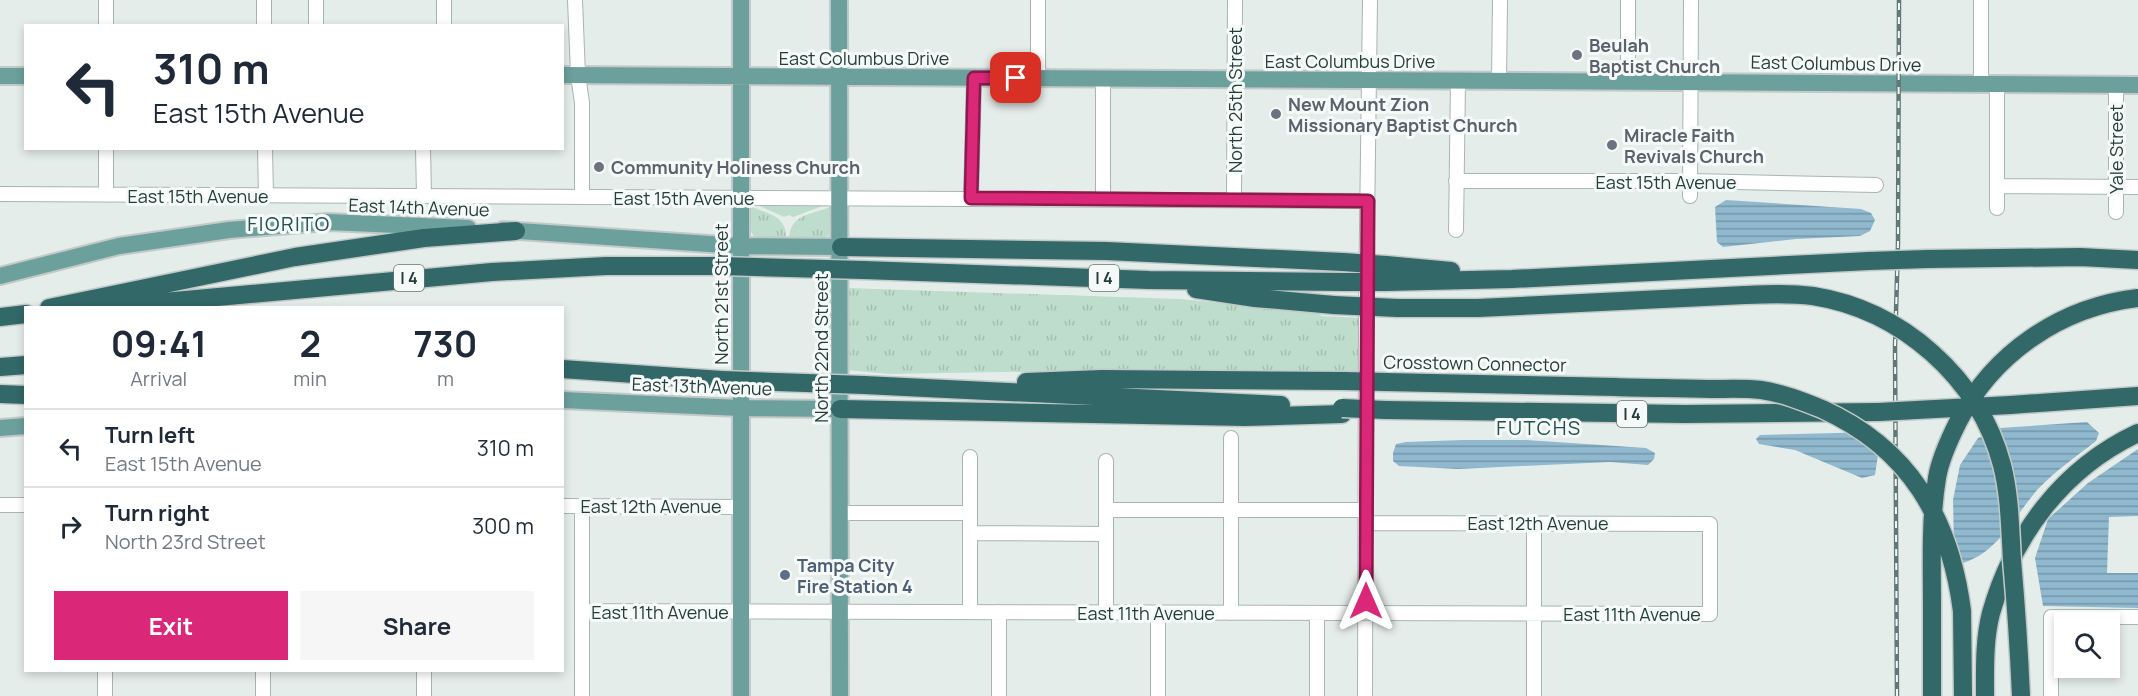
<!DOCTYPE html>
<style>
:root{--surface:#fff;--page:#f6f6f7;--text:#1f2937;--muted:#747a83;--line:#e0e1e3;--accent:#db2777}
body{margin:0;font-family:Manrope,sans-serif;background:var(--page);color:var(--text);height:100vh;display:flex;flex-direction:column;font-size:22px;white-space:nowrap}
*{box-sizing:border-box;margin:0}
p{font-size:20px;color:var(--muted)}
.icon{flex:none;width:33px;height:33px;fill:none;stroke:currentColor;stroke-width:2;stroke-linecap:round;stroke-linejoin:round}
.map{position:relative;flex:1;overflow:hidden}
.sheet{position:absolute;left:24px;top:306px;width:540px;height:366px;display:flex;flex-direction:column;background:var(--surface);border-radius:0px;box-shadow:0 3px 9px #0003}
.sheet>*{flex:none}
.top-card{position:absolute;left:24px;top:24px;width:540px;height:126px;border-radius:0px;box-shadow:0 3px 9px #0003;background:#fff;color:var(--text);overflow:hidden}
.buttons{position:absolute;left:2054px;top:612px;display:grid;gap:12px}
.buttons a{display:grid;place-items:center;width:66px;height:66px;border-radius:0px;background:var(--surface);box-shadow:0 3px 9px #0003;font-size:30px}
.pin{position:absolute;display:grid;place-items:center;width:51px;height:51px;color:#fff;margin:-26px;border-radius:12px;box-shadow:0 3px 9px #0006}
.me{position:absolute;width:66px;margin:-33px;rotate:0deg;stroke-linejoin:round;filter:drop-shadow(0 0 4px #0008)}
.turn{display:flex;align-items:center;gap:21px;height:126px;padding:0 30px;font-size:27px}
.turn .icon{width:78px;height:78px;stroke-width:2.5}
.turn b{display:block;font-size:42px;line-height:51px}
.eta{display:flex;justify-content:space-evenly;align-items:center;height:102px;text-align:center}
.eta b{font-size:36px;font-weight:700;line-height:42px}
.cta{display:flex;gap:12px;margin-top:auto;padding:12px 30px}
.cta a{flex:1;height:69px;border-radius:0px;background:var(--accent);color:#fff;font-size:24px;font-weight:700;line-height:69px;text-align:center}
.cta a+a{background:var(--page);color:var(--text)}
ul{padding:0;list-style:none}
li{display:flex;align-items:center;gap:18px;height:78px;padding:0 30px;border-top:2px solid var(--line)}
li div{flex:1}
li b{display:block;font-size:22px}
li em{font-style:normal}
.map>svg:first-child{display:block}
</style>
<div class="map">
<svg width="2138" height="696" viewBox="0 0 2138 696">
<defs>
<pattern id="grass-tufts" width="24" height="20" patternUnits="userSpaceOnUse" patternTransform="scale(1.5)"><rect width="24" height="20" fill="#bfddcd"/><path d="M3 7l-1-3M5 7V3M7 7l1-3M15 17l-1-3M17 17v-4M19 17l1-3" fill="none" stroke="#a4bfb1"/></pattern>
<pattern id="water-rules" width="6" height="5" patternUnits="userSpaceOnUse" patternTransform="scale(1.5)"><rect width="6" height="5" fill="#90b8ce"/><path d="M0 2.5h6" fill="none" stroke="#7597a8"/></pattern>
</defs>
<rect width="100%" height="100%" fill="#e5edeb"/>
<path fill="url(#grass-tufts)" d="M 751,202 L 828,204 L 793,217 L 789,215 L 784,217 Z
M 750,206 C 770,215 787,216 786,239 L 754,237 L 750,229 Z
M 830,207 L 829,235 L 820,241 L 789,239 C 790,215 809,215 830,207 Z
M 847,288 L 1180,299 L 1320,313 L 1321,316 L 1361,318 L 1361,372 L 1128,370 L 890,374 L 846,370 Z"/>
<path fill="url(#water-rules)" d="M 1726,200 L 1861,209 L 1871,213 L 1875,220 L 1870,231 L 1860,236 L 1796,239 L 1723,247 L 1717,242 L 1715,207 Z
M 2087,422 L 2099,433 L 2096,441 C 2077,456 2055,471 2038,489 C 2015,515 1999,552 1963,563 L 1954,547 L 1953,500 L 1960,465 L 1978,438 L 2000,428 Z
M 1875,432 L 1881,435 L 1875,475 L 1862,478 L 1795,450 L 1759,444 L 1756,439 L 1760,435 Z
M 1463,440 L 1526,440 L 1646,448 L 1655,453 L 1654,459 L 1648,465 L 1610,462 L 1458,469 L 1399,466 L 1393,461 L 1393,453 L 1396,444 L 1406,442 Z
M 2138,449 L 2138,516 L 2109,517 L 2107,573 L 2138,573 L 2138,608 L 2043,606 L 2035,558 L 2048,519 L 2088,483 Z"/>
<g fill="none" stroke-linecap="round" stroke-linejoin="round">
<g stroke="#a8b5b3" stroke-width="16">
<path id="minor" d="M 106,0 L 106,26
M 264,0 L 264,26
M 316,0 L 316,26
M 444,0 L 444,26
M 575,0 L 578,75 L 582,103 L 582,197
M 1038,0 L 1038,78
M 1628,0 L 1628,81
M 1499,81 L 1500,0
M 1981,85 L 1981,0
M 1997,85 L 1997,208
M 106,148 L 106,195
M 265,148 L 266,196
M 423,148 L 424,196
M 1456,181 L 1691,181 L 1876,185
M 1997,186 L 2138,187
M 0,194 L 1368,201
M 1690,196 L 1691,0
M 971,198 L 974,78
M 1103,199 L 1103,79
M 1234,200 L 1235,0
M 2116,212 L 2116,85
M 1456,230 L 1458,81
M 0,505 L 26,505
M 562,506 L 739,507
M 1106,510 L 1366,510
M 840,513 L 970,513
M 970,533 L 1106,534
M 582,611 L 1710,614 L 1710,524 L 1366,523
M 970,612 L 970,457
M 1106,612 L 1106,461
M 1231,613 L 1231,438
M 105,670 L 105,696
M 263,696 L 263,670
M 424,696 L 424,670
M 582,696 L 582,506
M 999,696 L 999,612
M 1158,696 L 1158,613
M 1317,696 L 1317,613
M 1365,696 L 1366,305 L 1370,0
M 1534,696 L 1534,523
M 2051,696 L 2051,617 L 2138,617"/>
</g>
<g stroke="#c2c9c8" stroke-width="20">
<path id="major" d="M 839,0 L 840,696
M 562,75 L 2138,85
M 0,76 L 26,76
M 503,230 L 739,246 L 841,247
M 0,276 L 119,246 L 229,230 L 328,222 L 468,228
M 562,400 L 740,408 L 840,409
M 0,428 L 26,426
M 741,696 L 741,0"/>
</g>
<g stroke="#c2c9c8" stroke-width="21">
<path id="highway" d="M 841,247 L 1106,251 L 1343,262
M 1927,259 L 2080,257 L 2138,260
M 1386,265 L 1451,271
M 863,270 L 1149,280 L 1345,282
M 1386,282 L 1512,279 L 1869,261
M 1196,289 L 1255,298 L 1334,305
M 49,308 L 295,257 L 424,238 L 516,231
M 98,308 L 492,272 L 606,266 L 721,266
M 1397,308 L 1478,308 L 1745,295
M 0,317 L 26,314
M 0,367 L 26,365
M 562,369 L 722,380
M 1026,382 L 1102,379 L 1345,381
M 1385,382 L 1616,387
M 864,385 L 1281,405
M 0,394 L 26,395
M 2010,405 L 2138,396
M 840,409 L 1245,417 L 1342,414
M 1385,410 L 1685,414 L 1879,412
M 1932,606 L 1932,696
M 1962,611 L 1963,696
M 1985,696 C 1985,669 1984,640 1991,613 C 2013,535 2063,468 2138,433"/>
</g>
<use href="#minor" stroke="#fff" stroke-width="14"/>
<use href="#major" stroke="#6ca09d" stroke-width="16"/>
<use href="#highway" stroke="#326868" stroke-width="18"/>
<g stroke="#607977" stroke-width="4.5">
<path id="rail" d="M 1897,696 L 1895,347 L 1898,243 L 1899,0"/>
</g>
<use href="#rail" stroke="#f5faf8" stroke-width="2" stroke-dasharray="7" stroke-linecap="butt"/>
<g stroke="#c2c9c8" stroke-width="21" stroke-linecap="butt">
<path id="highway-bridge" d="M 1869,261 L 1927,259
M 1343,262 L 1386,265
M 721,266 L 863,270
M 1345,282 L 1386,282
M 1745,295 C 1768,294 1790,293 1813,296 C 1902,310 1979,378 2002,465 C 2010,496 2010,529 2012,560 C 2016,605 2019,651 2021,696
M 1334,305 L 1397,308
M 722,380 L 864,385
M 1345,381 L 1385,382
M 1616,387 C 1647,388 1679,388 1711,389 C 1727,389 1745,388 1761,390 C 1782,393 1802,401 1822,409 C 1909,448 1950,518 1962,611
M 1342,408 L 1385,410
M 1879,412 L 2010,405
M 1932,606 C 1932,564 1930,520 1937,478 C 1940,459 1949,440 1958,422 C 1993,353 2061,307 2138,298"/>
</g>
<use href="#highway-bridge" stroke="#326868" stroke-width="18"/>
</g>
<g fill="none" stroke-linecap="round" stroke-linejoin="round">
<g stroke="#8e194d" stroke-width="15">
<path id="route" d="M 1016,78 L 974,78 L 971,198 L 1368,201 L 1366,601"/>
</g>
<use href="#route" stroke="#db2777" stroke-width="10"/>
</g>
<g fill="#6b7280" stroke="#f5faf8" stroke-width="2">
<circle cx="1577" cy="55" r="6"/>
<circle cx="1276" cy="114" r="6"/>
<circle cx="1612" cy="145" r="6"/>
<circle cx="599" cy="167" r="6"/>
</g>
<circle fill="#5c6f8a" stroke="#f5faf8" stroke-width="2" cx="785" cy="575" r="6"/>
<g text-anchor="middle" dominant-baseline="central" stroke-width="6" stroke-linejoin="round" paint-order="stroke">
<g fill="#f5faf8" stroke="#637674" stroke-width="1.5">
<rect x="394" y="265" width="30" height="26" rx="4.5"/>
<rect x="1089" y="265" width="30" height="26" rx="4.5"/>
<rect x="1617" y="401" width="30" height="26" rx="4.5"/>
</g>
<g font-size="16" font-weight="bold" fill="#253e3c">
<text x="409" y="278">I 4</text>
<text x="1104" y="278">I 4</text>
<text x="1632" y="414">I 4</text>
</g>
<g font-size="18" font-weight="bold" fill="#5b616d" stroke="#f5faf8" text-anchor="start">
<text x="1589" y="45">Beulah<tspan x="1589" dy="21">Baptist Church</tspan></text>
<text x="1288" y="104">New Mount Zion<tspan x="1288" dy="21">Missionary Baptist Church</tspan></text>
<text x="1624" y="135">Miracle Faith<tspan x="1624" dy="21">Revivals Church</tspan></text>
<text x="611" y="167">Community Holiness Church</text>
</g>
<g font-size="18" fill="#253e3c" stroke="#f5faf8">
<text x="864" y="58">East Columbus Drive</text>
<text x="1350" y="61">East Columbus Drive</text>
<text transform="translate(1836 63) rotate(1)">East Columbus Drive</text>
<text transform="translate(1235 100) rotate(-90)">North 25th Street</text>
<text transform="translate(2116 149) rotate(-90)">Yale Street</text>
<text x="1666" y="182">East 15th Avenue</text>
<text x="198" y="196">East 15th Avenue</text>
<text x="684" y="198">East 15th Avenue</text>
<text transform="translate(419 207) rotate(2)">East 14th Avenue</text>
<text transform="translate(721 294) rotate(-90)">North 21st Street</text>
<text transform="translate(821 348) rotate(-90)">North 22nd Street</text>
<text transform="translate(1475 363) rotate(1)">Crosstown Connector</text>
<text transform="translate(702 386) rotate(2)">East 13th Avenue</text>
<text x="651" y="506">East 12th Avenue</text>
<text x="1538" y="523">East 12th Avenue</text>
<text x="660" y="612">East 11th Avenue</text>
<text x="1146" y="613">East 11th Avenue</text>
<text x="1632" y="614">East 11th Avenue</text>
</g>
<g font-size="18" font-weight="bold" fill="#4e5e75" stroke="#f5faf8" text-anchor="start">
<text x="797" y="565">Tampa City<tspan x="797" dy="21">Fire Station 4</tspan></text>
</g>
<g font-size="20" letter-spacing="1.5" fill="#224f4d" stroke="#f5faf8">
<text x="289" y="223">FIORITO</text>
<text x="1539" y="427">FUTCHS</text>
</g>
</g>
</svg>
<div class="buttons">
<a><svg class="icon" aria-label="search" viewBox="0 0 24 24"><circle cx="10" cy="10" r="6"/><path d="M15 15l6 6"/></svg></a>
</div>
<div class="pin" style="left:1016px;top:78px;background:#d93025"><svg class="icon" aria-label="arrive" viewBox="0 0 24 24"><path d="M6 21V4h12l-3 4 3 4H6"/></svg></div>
<svg class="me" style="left:1366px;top:601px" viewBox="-20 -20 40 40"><path d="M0-17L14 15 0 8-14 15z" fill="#db2777" stroke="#fff" stroke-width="4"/></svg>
<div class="top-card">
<div class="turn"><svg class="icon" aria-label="left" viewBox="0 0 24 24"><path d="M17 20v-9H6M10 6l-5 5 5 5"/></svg><div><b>310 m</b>East 15th Avenue</div></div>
</div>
<section class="sheet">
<div class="eta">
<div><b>09:41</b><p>Arrival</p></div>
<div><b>2</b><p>min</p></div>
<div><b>730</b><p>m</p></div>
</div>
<ul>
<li><svg class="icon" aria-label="left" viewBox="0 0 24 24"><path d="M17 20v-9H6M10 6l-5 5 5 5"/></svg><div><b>Turn left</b><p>East 15th Avenue</p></div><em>310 m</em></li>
<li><svg class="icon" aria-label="right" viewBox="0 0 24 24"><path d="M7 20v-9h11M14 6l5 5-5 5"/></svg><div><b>Turn right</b><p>North 23rd Street</p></div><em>300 m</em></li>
</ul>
<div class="cta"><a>Exit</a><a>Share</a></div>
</section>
</div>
